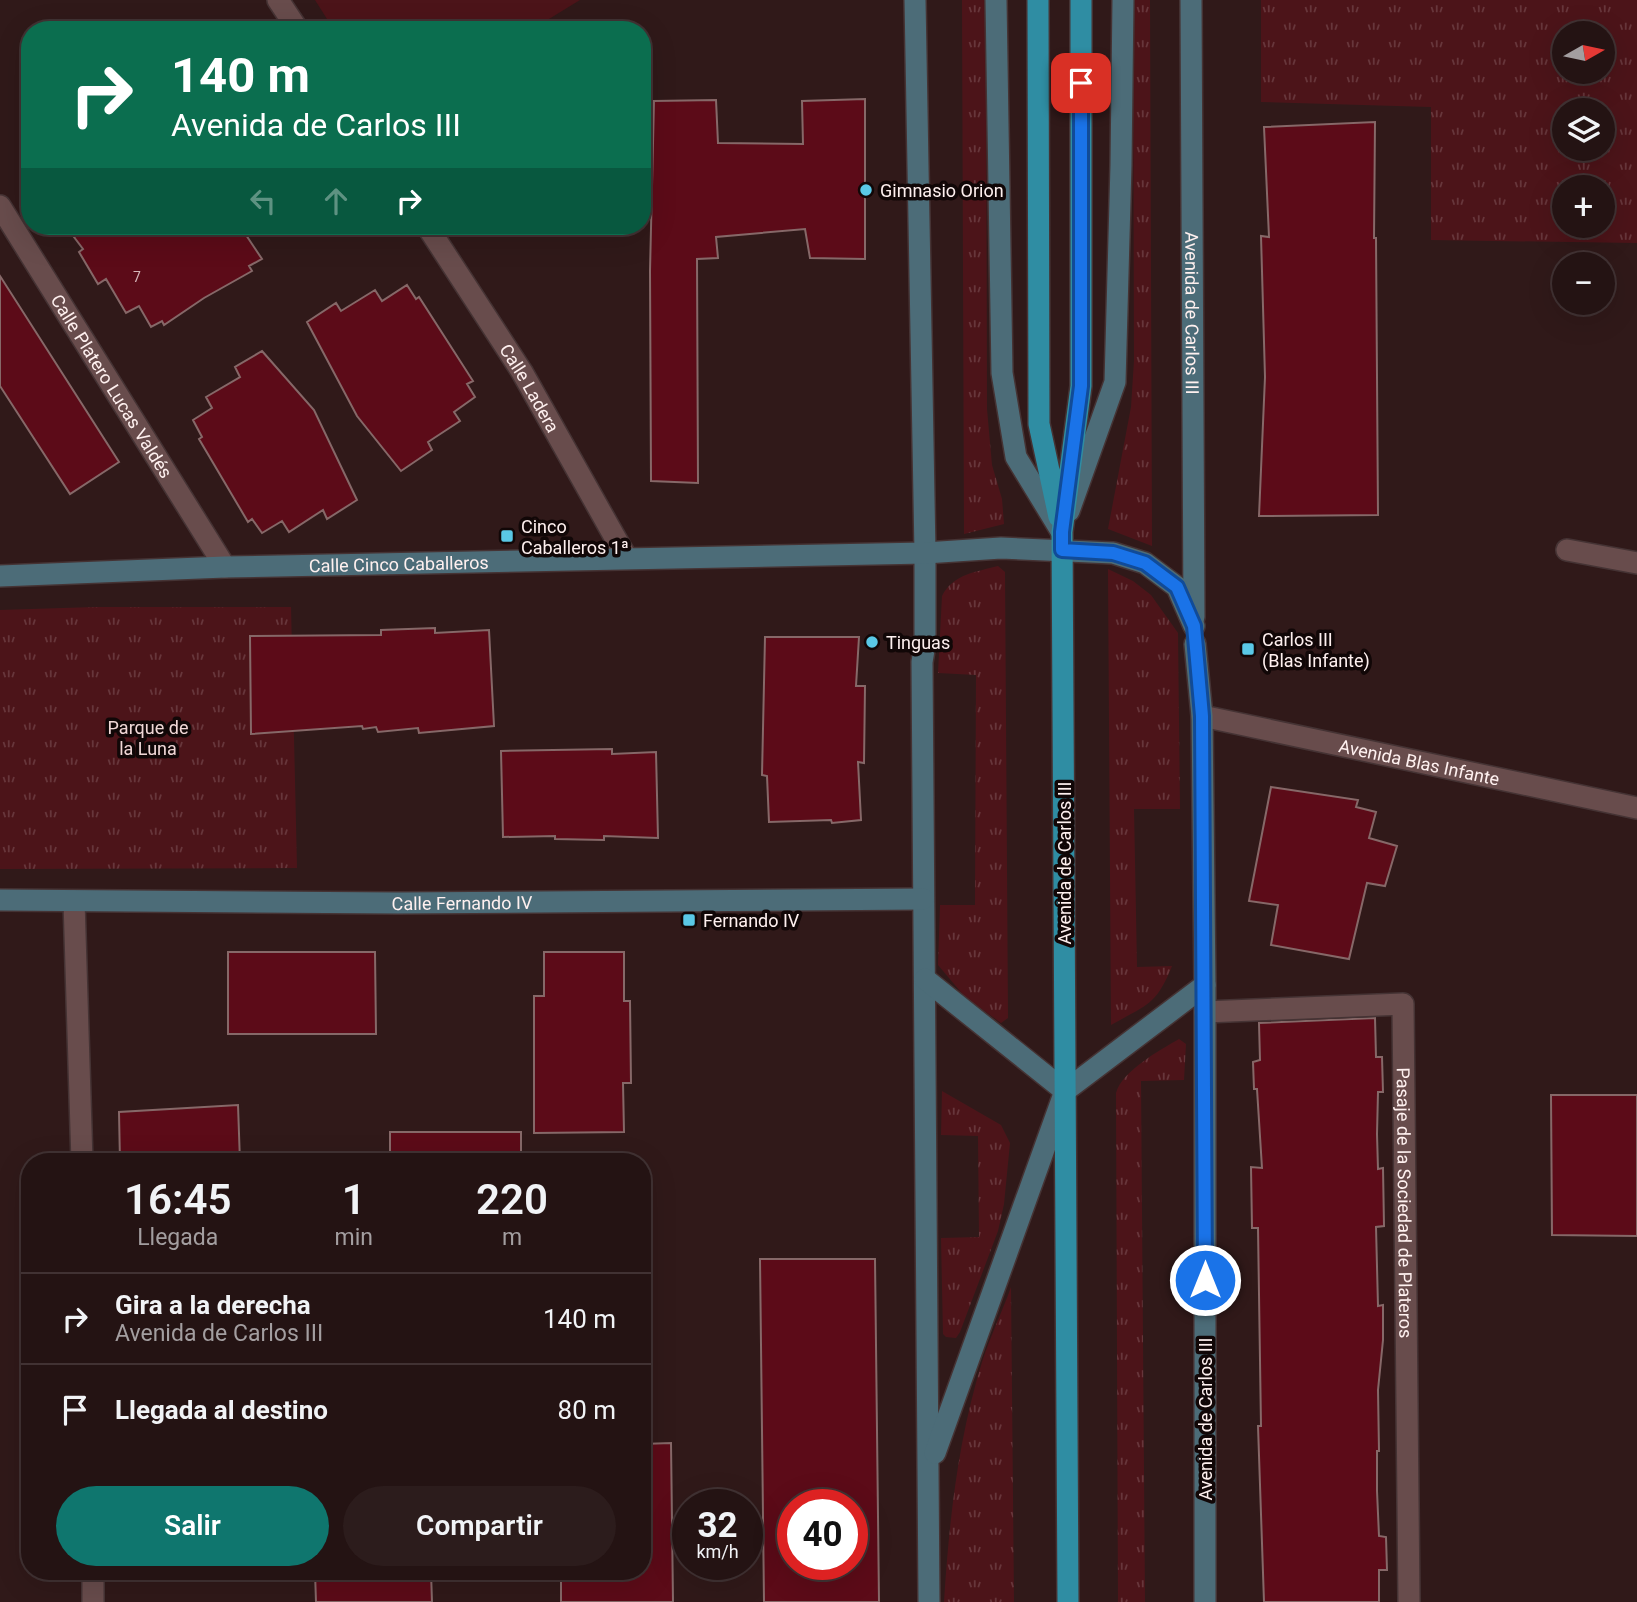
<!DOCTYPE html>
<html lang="es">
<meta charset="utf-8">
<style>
:root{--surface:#241313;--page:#2c1c1c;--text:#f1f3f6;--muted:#a39ea0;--line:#413233;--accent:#0f766e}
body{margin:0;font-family:Roboto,sans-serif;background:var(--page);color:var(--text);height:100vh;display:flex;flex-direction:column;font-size:26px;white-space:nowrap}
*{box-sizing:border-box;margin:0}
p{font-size:23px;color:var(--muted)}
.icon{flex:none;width:38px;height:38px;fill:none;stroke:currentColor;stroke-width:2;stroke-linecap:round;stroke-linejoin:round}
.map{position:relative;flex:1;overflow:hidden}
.drawer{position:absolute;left:21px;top:1153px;width:630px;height:427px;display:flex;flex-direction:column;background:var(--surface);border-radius:28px;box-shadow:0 7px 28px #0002,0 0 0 2px var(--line)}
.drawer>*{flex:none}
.hud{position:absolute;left:21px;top:21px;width:630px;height:214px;border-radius:28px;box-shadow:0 7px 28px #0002,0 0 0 2px var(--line);background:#0b6e4f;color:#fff;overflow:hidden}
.needle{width:46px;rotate:81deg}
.buttons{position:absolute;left:1552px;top:21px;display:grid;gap:14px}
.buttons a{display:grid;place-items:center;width:63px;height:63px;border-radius:50%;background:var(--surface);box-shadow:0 7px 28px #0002,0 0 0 2px var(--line);font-size:35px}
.speed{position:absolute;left:672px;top:1489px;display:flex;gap:14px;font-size:35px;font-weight:700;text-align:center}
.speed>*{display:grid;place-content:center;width:91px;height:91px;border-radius:50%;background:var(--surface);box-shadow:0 7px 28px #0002,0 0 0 2px var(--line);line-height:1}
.speed small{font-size:18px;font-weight:400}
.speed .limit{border:10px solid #d22;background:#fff;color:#111}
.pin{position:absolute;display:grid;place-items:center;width:60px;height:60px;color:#fff;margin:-30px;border-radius:14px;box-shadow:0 4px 10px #0006}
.me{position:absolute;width:77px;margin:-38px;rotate:0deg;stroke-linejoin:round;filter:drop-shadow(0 0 5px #0008)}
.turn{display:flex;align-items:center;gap:24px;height:147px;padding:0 35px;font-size:32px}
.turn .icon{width:91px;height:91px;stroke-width:2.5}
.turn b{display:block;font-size:49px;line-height:60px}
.lanes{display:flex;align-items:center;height:66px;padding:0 35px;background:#0003;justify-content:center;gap:35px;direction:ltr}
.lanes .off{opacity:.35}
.eta{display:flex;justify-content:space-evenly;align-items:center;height:119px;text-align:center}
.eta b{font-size:42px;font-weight:600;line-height:49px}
.action{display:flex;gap:14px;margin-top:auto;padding:14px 35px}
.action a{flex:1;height:80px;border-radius:42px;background:var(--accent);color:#fff;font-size:28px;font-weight:600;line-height:80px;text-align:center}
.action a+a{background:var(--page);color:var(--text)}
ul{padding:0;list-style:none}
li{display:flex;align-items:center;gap:21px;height:91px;padding:0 35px;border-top:2px solid var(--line)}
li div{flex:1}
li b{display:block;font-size:26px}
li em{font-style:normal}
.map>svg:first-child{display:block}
</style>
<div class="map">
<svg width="1637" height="1602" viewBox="0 0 1637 1602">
<defs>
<pattern id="grass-tufts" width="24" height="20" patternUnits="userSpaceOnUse" patternTransform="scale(1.75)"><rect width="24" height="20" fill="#4c1419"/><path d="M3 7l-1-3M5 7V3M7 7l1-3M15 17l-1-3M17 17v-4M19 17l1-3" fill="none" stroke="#67363b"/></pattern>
</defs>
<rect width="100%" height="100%" fill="#301919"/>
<path fill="url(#grass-tufts)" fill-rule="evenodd" d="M 962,0 L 986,0 L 987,409 L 992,465 L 1002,499 L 1004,524 L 964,534 Z
M 1133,0 L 1150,0 L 1152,546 L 1108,529 L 1131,407 L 1134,361 Z
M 1261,0 L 1637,0 L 1637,243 L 1431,240 L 1431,107 L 1261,102 ZM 1603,33 L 1603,72 L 1564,72 L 1564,33 ZM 1603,110 L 1603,149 L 1564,149 L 1564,110 ZM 1603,187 L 1603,226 L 1564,226 L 1564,187 Z
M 998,566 L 1005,572 L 1008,1018 L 1001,1023 L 965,997 L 938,965 L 940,905 L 975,905 L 976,675 L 938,673 L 942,596 C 953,574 976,572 998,566 Z
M 1108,569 L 1133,581 L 1151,595 L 1178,633 L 1180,809 L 1134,809 L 1137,967 L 1172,966 C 1156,1006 1146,1005 1111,1025 Z
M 95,607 L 291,607 L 297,868 L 0,869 L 0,610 Z
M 1179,1039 L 1186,1044 L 1184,1080 L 1141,1081 L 1145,1602 L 1118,1602 L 1116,1093 C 1122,1071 1160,1050 1179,1039 Z
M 942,1091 L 1001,1125 L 1010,1143 L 1004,1204 L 998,1231 L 960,1332 L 956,1338 L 946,1337 L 943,1334 L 941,1238 L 979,1237 L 978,1136 L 941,1135 Z
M 1011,1287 L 1014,1602 L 944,1602 C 949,1521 958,1440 982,1362 C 990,1337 1002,1312 1011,1287 Z"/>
<path fill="#4c1419" d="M 315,0 L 580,0 L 531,30 L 334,30 Z"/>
<path fill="#5c0b18" stroke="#866868" stroke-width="2" fill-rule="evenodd" d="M 865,99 L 865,259 L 810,258 L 805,229 L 716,237 L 718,258 L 697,259 L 698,483 L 651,481 L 650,271 L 654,101 L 716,100 L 718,143 L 803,144 L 802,101 Z
M 1375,122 L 1374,238 L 1376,238 L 1378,515 L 1259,516 L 1265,377 L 1261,236 L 1269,237 L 1264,127 Z
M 92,226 L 240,226 L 262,259 L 249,266 L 252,271 L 204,298 L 164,325 L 162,321 L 151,327 L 139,306 L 126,313 L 106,279 L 98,284 L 79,252 L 83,249 L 74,237 Z
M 0,276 L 119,462 L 70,494 L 0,386 Z
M 407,285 L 416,299 L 419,297 L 473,381 L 467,384 L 475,397 L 454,412 L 460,421 L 428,442 L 432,450 L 401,471 L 357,416 L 307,322 L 336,303 L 341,311 L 375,290 L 382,301 Z
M 262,351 L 314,410 L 357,500 L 327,519 L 323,510 L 289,532 L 282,521 L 262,533 L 252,519 L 248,522 L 199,439 L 202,437 L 193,420 L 212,408 L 206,397 L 240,377 L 235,367 Z
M 435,628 L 435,633 L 489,630 L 494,726 L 419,733 L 418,728 L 378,732 L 376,727 L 363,729 L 362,726 L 251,734 L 250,636 L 381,635 L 381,630 Z
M 765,637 L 859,637 L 856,686 L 865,686 L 864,763 L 858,762 L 861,820 L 832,823 L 831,820 L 769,822 L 767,776 L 762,775 Z
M 612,749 L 612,754 L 656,752 L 658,838 L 604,836 L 604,840 L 555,839 L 555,836 L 503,837 L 501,751 Z
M 1271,787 L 1358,800 L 1356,807 L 1376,812 L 1369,838 L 1397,846 L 1385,886 L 1367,883 L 1349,959 L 1271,945 L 1278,905 L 1249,901 Z
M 228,952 L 375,952 L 376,1034 L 228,1034 Z
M 544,952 L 624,952 L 624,1001 L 630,1001 L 631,1083 L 623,1083 L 624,1132 L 534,1133 L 534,996 L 544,996 Z
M 1375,1018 L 1376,1057 L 1382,1057 L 1383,1092 L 1378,1092 L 1377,1134 L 1378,1169 L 1383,1168 L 1384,1226 L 1376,1227 L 1378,1306 L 1383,1305 L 1383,1340 L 1378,1390 L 1379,1451 L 1377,1451 L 1377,1491 L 1379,1536 L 1386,1537 L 1387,1570 L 1379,1570 L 1379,1602 L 1264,1602 L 1258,1426 L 1261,1426 L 1258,1228 L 1252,1228 L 1251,1167 L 1262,1168 L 1257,1089 L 1254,1089 L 1253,1062 L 1260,1060 L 1259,1023 Z
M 1551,1095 L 1637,1095 L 1637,1236 L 1552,1235 Z
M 238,1105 L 240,1162 L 120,1162 L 119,1112 Z
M 390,1132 L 521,1132 L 521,1162 L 390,1162 Z
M 760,1259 L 875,1259 L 879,1602 L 764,1602 ZM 793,1505 L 852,1505 L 852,1564 L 793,1564 Z
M 671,1443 L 673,1602 L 561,1602 L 561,1572 L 642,1572 L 642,1444 Z
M 315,1572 L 431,1572 L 432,1602 L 316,1602 Z"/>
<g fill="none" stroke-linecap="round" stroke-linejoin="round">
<g stroke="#453334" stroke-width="24">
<g id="street">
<path d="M 278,0 L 298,30"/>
<path id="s1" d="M 0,206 L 225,567"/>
<path id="s2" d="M 427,226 L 522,372 L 626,557"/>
<path d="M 1567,550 L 1637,563"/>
<path id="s3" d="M 1202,716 L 1637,808"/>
<path d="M 74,901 L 82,1162"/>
<path id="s4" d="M 1205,1012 L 1403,1004 L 1409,1602"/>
<path d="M 93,1572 L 93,1602"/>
</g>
</g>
<g stroke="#453334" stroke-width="24">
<g id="secondary">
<path d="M 915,0 L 925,553 L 925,644 L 922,662 L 929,1602"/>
<path d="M 996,0 L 1002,373 L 1016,457 L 1061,531"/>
<path id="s5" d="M 1191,0 L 1194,617"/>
<path d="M 1069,511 L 1115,382 L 1121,165 L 1123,0"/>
<path id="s6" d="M 0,576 L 225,567 L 925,553 L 1001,548 L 1113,553 L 1145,563 L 1177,587 L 1194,626"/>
<path d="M 1195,644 L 1202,716 L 1205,985 L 1205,1602"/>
<path id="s7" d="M 0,900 L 398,903 L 923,899"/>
<path d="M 925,979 L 1065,1091"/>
<path d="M 935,1453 L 1065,1091 L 1205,985"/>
</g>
</g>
<g stroke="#453334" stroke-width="24">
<path id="primary" d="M 1038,0 L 1039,424 L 1059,517
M 1068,1602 L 1062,532 L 1081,386 L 1081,0"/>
</g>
<use href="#street" stroke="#684c4c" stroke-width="21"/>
<use href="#secondary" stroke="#4c6c78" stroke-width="21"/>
<use href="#primary" stroke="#2f8da3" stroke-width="21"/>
</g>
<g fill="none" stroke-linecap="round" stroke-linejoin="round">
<g stroke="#114b97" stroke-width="18">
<path id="route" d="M 1081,83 L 1081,386 L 1062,532 L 1062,550 L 1113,553 L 1145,563 L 1177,587 L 1194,626 L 1202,716 L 1205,1280"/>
</g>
<use href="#route" stroke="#1a73e8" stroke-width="12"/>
</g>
<g fill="#5ac8e6" stroke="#110707" stroke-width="2.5">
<circle cx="866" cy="190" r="7"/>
<rect x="500" y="529" width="14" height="14" rx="3.5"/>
<circle cx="872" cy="642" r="7"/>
<rect x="1241" y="642" width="14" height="14" rx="3.5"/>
<rect x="682" y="913" width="14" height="14" rx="3.5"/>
</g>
<g text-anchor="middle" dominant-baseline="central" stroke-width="7" stroke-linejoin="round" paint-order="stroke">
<g font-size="14" fill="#d6b7b9">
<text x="137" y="277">7</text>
</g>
<g font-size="18" fill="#fef0ef" stroke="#110707" text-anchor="start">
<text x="880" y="190">Gimnasio Orion</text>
<text x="521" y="526">Cinco<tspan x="521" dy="21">Caballeros 1ª</tspan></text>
<text x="1262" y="639">Carlos III<tspan x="1262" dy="21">(Blas Infante)</tspan></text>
<text x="886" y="642">Tinguas</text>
<text x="703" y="920">Fernando IV</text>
</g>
<g font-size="18" fill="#fef0ef" stroke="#110707">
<text stroke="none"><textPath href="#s5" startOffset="313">Avenida de Carlos III</textPath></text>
<text stroke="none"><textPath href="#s1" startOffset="212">Calle Platero Lucas Valdés</textPath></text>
<text stroke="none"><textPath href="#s2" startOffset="192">Calle Ladera</textPath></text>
<text stroke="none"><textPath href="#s6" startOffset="399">Calle Cinco Caballeros</textPath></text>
<text stroke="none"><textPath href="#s3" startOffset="222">Avenida Blas Infante</textPath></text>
<text transform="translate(1064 863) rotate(-90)">Avenida de Carlos III</text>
<text stroke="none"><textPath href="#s7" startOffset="462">Calle Fernando IV</textPath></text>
<text stroke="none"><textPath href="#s4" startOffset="397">Pasaje de la Sociedad de Plateros</textPath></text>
<text transform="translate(1205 1419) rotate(-90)">Avenida de Carlos III</text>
</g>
<g font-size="18" fill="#f0d7d6" stroke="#110707">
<text x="148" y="727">Parque de<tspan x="148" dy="21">la Luna</tspan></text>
</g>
</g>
</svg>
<div class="buttons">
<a><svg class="needle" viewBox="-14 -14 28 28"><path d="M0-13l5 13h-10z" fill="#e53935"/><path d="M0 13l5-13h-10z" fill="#a39ea0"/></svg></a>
<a><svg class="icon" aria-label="layers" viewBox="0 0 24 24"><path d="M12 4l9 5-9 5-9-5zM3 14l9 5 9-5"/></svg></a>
<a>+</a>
<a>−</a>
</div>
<div class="speed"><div>32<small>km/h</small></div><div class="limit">40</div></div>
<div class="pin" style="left:1081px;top:83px;background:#d93025"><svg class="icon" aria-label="arrive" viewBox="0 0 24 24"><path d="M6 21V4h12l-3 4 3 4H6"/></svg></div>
<svg class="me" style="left:1205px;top:1280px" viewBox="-20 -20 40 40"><circle r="17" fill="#1a73e8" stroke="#fff" stroke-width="3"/><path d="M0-11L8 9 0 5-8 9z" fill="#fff"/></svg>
<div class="hud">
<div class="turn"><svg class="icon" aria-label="right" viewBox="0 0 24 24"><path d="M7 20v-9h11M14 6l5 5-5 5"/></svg><div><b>140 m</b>Avenida de Carlos III</div></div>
<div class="lanes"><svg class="icon off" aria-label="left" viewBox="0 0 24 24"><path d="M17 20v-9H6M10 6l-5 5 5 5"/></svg><svg class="icon off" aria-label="ahead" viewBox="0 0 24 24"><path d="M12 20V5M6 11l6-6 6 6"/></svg><svg class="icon" aria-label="right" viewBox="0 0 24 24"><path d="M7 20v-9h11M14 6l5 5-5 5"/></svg></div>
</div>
<section class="drawer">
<div class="eta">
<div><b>16:45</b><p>Llegada</p></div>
<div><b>1</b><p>min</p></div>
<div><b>220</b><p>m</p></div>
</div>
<ul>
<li><svg class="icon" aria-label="right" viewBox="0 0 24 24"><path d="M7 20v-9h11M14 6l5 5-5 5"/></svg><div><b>Gira a la derecha</b><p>Avenida de Carlos III</p></div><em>140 m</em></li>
<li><svg class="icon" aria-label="arrive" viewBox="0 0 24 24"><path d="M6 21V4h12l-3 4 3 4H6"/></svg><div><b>Llegada al destino</b></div><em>80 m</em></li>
</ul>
<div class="action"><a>Salir</a><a>Compartir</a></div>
</section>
</div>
